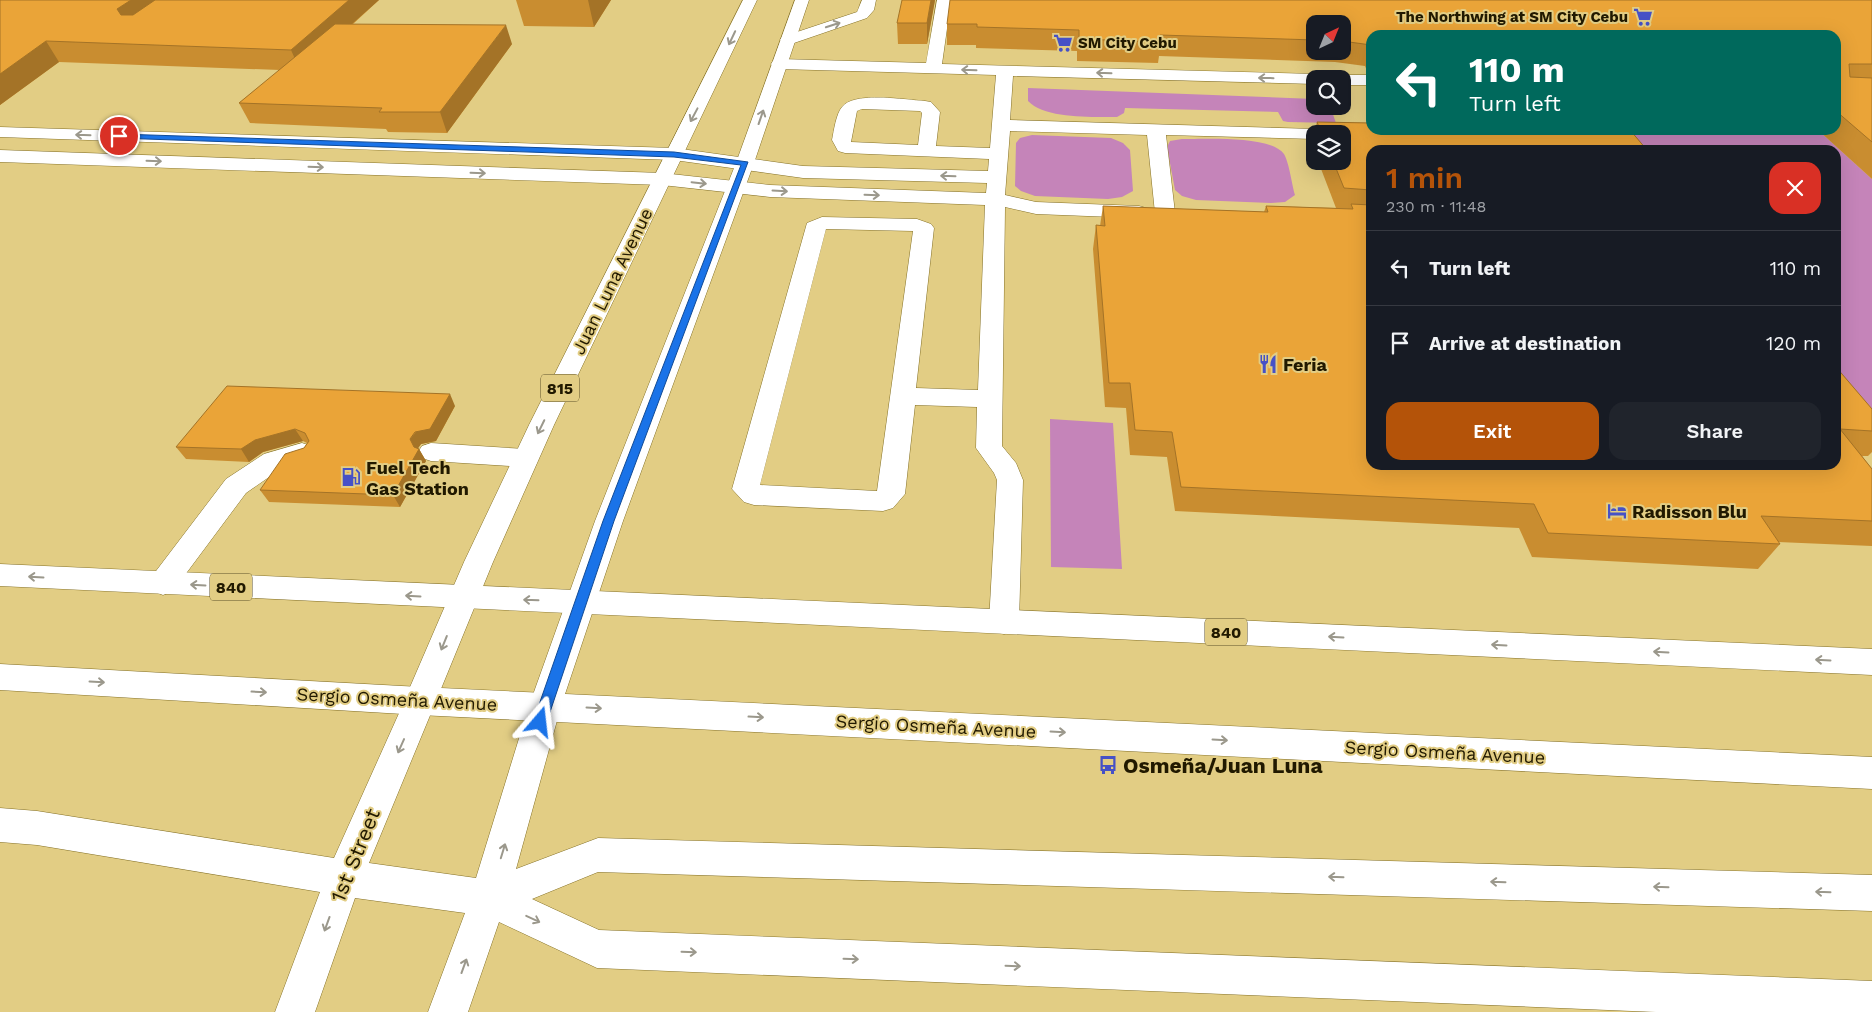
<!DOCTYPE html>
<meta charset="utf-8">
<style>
:root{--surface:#171b24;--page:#20242c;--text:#f1f3f6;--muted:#9ea1a6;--line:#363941;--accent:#b45309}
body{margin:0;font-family:"Work Sans",sans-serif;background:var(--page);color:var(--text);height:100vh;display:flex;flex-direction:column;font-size:19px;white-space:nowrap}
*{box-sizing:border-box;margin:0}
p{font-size:16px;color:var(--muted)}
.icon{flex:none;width:28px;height:28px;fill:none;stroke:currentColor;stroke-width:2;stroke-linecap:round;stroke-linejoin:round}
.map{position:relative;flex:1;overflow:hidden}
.sheet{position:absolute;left:1366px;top:145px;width:475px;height:325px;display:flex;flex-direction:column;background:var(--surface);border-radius:15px;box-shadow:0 5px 20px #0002}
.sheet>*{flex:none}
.top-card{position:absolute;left:1366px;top:30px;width:475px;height:105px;border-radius:15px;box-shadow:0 5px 20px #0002;background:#00695c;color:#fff;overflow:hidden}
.needle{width:32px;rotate:43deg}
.controls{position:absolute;left:1306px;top:15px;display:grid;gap:10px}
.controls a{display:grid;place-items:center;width:45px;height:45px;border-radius:10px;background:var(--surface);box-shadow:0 5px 20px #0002;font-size:25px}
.pin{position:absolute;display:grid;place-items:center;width:42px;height:42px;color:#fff;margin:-21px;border:2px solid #fff;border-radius:50%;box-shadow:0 1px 5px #0007}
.me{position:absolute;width:55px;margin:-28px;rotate:17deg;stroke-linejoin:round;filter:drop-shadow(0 0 4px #0008)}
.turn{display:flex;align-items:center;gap:18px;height:105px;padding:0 20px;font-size:22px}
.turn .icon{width:65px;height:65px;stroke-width:2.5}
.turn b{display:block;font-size:35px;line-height:42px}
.round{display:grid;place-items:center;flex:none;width:52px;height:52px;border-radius:15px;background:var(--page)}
.headline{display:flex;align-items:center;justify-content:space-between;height:85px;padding:0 20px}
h1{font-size:30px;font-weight:600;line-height:38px;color:var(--accent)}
.primary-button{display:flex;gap:10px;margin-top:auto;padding:10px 20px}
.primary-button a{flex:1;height:58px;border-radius:15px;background:var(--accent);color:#fff;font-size:20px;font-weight:600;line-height:58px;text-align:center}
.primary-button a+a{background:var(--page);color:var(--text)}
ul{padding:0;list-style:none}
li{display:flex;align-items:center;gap:15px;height:75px;padding:0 20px;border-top:1px solid var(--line)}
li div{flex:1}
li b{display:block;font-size:19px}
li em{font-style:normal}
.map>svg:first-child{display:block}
</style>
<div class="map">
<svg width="1872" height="1012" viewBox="0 0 1872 1012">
<rect width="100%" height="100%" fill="#e2cd84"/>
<path fill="#c584b9" d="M 1028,88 L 1315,99 L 1315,106 L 1330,106 L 1336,123 L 1288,122 L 1283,121 L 1278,112 L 1125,108 L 1124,113 L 1117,117 C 1093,117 1045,119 1028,101 Z
M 1622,130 L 1818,130 L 1872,179 L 1872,443 L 1836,398 L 1836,150 L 1638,150 Z
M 1032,135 L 1111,138 L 1123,143 L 1130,150 L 1133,191 L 1122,197 L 1108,199 L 1035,196 L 1021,191 L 1015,186 L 1016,143 L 1020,138 Z
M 1182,139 C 1204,139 1271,135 1284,154 C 1289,162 1292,185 1295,195 L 1285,202 L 1271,203 L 1196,200 L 1182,196 L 1175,190 L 1167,147 L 1170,141 Z
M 1050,419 L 1113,423 L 1122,569 L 1051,567 Z"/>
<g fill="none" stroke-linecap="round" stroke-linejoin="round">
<g stroke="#857127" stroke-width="1">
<path id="minor" d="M 862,0 L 876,0 L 874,10 L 867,18 L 794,43 L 788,45 L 780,40 L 782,37 L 857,12 Z
M 937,0 L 951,0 L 942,64 L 1315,74 L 1323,79 L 1315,79 L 1315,84 L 1013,76 L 1010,120 L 1315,129 L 1321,130 L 1324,134 L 1315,134 L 1315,139 L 1166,135 L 1175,213 L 1172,217 L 1165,219 L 1158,217 L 1155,213 L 1147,135 L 1010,131 L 1005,195 L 1036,202 L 1139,206 L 1146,208 L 1149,212 L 1146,216 L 1139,218 L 1036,214 L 1005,207 L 1002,446 L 1016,463 L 1023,480 L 1019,622 L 1015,631 L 1004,634 L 993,631 L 989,622 L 997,480 L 994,473 L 976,448 L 977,407 L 915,405 L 905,494 L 893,508 L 883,511 L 754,505 L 744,502 L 732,489 L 807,223 L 822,217 L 917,219 L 931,224 L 934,228 L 916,388 L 978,390 L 985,205 L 770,197 L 662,185 L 0,162 L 0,150 L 662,173 L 770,185 L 986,193 L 987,183 L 803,178 L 674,160 L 0,137 L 0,127 L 674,148 L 803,166 L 988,171 L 989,159 L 845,153 L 838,151 L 832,140 C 834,130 836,114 842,107 C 854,91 906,100 925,101 L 931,102 L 940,112 L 936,146 L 990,148 L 996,75 L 779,69 L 773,67 L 771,64 L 773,61 L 779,59 L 926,63 ZM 862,109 L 920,111 L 922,113 L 918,145 L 851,142 L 857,111 ZM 826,229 L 913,231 L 877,491 L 760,485 Z
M 1342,75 L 1371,75 L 1371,85 L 1342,85 L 1342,79 L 1334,79 Z
M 302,443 L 311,446 L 315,452 L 311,458 L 282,468 L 246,493 L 173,591 L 163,595 L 153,591 L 148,583 L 153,575 L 226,479 L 264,454 Z
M 431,443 L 525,449 L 534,451 L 538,458 L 534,465 L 525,467 L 431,461 L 422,458 L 418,452 L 422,446 Z
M 420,687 L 431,691 L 436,701 L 369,863 L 476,878 L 529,706 L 534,696 L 545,692 L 556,696 L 561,706 L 516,869 L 598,838 L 1872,875 L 1872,911 L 598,872 L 532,899 L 599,930 L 1872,981 L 1872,1012 L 1656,1012 L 597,968 L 499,922 L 468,1012 L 428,1012 L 465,913 L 355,898 L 315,1012 L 275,1012 L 320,892 L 37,845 L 0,842 L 0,808 L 37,811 L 334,858 L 409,691 Z"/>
</g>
<g stroke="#857127" stroke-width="1">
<path id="major" d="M 743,0 L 757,0 L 554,425 L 493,562 L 436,701 L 431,711 L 420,715 L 409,711 L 404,701 L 464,562 L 529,425 Z
M 795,0 L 809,0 L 754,163 L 623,521 L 561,706 L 556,716 L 545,720 L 534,716 L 529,706 L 595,521 L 736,163 Z"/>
</g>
<g stroke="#857127" stroke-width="1">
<path id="highway" d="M 0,564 L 1872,649 L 1872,675 L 0,586 Z
M 0,664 L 420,687 L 1872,757 L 1872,789 L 420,715 L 0,690 Z"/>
</g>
<use href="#minor" fill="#fff" fill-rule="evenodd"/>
<use href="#major" fill="#fff" fill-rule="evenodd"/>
<use href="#highway" fill="#fff" fill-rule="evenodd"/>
</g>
<path fill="#c98d30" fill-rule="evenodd" d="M 0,0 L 379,0 L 353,24 L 512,44 L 447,133 L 388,132 L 386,129 L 250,123 L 239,103 L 280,70 L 59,62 L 0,105 Z
M 516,0 L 611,0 L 594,27 L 524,26 Z
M 935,0 L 927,44 L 898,44 L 897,23 Z
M 1872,0 L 1872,179 L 1818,130 L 1836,130 L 1836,35 L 1371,35 L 1371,74 L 1368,73 L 1365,66 L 1335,62 L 1159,56 L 1158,63 L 1077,61 L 1077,51 L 976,48 L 976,45 L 947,45 L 947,24 ZM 1315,24 L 1342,24 L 1342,51 L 1315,51 Z
M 1317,122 L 1371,123 L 1371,130 L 1630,130 L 1647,150 L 1371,150 L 1371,465 L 1836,465 L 1836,367 L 1872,409 L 1872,452 L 1868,456 L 1862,456 L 1872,469 L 1872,546 L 1778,542 L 1780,544 L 1758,569 L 1532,557 L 1519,528 L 1175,511 L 1167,457 L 1130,455 L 1126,408 L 1105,407 L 1093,249 L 1096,225 L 1100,226 L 1103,206 L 1264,212 L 1266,206 L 1336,208 L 1318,161 L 1342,161 L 1342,134 L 1315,134 L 1315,154 L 1311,144 Z
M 455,406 L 436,441 L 421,444 L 418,448 L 419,449 L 426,461 L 400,507 L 269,502 L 260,490 L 304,448 L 307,443 L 303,441 L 263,452 L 249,462 L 186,459 L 176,447 Z"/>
<path fill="#a47327" d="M 131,0 L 169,0 L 128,29 L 117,9 Z
M 349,0 L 379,0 L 300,70 L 291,50 Z
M 588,0 L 611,0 L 594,27 Z
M 931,0 L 935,0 L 927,44 L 927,23 Z
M 506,25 L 512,44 L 447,133 L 440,112 Z
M 46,41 L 59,62 L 0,105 L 0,74 Z
M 450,394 L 455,406 L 436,441 L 421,444 L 416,451 L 419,449 L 426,461 L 400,507 L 393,495 L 410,439 Z
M 295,429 L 303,441 L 263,452 L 249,462 L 241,449 L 255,440 Z"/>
<path fill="#eaa438" stroke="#a47327" d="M 0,0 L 131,0 L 117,9 L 121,15 L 133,15 L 155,0 L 349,0 L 291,50 L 46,41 L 0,74 Z
M 902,0 L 931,0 L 927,23 L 897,23 Z
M 950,0 L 1872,0 L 1872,64 L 1849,64 L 1850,77 L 1872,78 L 1872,142 L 1836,111 L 1836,35 L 1748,35 L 1747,34 L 1742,35 L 1371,35 L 1371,45 L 1342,41 L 1342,24 L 1315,24 L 1315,40 L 1160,35 L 1161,42 L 1079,39 L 1079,30 L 977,27 L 977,24 L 947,24 Z
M 335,24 L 506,25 L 440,112 L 379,112 L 382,108 L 239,103 Z
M 1317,122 L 1371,123 L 1371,130 L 1630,130 L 1647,150 L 1371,150 L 1371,190 L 1344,188 L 1333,161 L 1342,161 L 1342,134 L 1322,134 Z
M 1351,204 L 1371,205 L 1371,465 L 1836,465 L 1836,367 L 1872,409 L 1872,431 L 1840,429 L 1872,469 L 1872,521 L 1761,516 L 1780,544 L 1548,533 L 1534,504 L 1181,487 L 1172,432 L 1135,430 L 1130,383 L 1109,383 L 1096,225 L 1105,226 L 1103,206 L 1268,212 L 1266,206 L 1353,209 Z
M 227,386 L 450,394 L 430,429 L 415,432 L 410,439 L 414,447 L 419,449 L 393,495 L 260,490 L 285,454 L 304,448 L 309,441 L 305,433 L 295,429 L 255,440 L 241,449 L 176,447 Z"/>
<defs><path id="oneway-shaft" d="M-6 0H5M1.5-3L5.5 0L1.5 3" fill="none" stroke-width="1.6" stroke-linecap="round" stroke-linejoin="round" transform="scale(1.25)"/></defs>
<g stroke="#9b988c">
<use href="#oneway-shaft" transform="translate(833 25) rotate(-18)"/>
<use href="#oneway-shaft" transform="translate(732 38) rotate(115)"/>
<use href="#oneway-shaft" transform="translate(969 70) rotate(-178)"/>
<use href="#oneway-shaft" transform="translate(1104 73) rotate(-178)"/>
<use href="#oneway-shaft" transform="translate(1266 78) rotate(-179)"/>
<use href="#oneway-shaft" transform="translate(694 115) rotate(118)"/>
<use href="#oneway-shaft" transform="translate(761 117) rotate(-71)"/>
<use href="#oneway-shaft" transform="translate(83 135) rotate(-178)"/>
<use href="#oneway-shaft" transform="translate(154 161) rotate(2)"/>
<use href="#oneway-shaft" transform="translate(316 167) rotate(2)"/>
<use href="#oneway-shaft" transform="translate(478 173) rotate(2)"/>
<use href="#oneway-shaft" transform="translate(948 176) rotate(-178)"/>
<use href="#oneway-shaft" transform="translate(699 183) rotate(6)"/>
<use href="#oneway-shaft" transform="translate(780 191) rotate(3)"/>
<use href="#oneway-shaft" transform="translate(872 195) rotate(2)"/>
<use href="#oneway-shaft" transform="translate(541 427) rotate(116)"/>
<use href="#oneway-shaft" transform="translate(36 577) rotate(-177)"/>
<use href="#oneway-shaft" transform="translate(198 585) rotate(-177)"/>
<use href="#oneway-shaft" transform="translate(413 596) rotate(-177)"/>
<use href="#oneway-shaft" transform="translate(531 600) rotate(-178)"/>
<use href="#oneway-shaft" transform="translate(1336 637) rotate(-177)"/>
<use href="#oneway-shaft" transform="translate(444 643) rotate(112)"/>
<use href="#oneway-shaft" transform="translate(1499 645) rotate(-177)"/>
<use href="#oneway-shaft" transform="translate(1661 652) rotate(-177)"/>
<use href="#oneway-shaft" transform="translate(1823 660) rotate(-177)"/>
<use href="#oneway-shaft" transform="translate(97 682) rotate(3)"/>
<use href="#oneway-shaft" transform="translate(259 692) rotate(3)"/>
<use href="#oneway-shaft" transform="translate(594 708) rotate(3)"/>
<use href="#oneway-shaft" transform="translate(756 717) rotate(3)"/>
<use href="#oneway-shaft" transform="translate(1058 732) rotate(3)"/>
<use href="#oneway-shaft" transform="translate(1220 740) rotate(3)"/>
<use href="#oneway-shaft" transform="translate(401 746) rotate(114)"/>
<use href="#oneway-shaft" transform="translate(503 851) rotate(-73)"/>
<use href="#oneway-shaft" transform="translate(1336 877) rotate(-178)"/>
<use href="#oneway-shaft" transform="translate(1498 882) rotate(-178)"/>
<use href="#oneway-shaft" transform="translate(1661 887) rotate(-178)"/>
<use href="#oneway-shaft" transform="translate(1823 892) rotate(-178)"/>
<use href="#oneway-shaft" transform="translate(533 919) rotate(25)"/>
<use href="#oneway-shaft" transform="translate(327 924) rotate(110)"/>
<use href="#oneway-shaft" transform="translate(689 952) rotate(2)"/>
<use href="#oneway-shaft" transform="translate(851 959) rotate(2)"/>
<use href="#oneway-shaft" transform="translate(464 966) rotate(-70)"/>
<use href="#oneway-shaft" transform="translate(1013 966) rotate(2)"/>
</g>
<path fill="#1a73e8" stroke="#114b97" d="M 119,134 L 674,152 L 748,162 L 614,521 L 545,727 L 535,727 L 533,722 L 603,521 L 741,165 L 674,157 L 116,138 L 116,135 Z"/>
<defs>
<g id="supermarket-bare" transform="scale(1.5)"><path d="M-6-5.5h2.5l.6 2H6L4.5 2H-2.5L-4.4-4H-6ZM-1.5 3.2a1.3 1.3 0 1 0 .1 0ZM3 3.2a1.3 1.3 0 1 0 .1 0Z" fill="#4651c6" stroke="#e2cd84" stroke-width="2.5" paint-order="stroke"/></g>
<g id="restaurant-bare" transform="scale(1.5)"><path d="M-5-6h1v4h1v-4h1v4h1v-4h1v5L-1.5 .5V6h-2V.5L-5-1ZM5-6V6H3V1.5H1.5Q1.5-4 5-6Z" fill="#4651c6" stroke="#e2cd84" stroke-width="2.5" paint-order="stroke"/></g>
<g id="fuel-bare" transform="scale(1.5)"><path d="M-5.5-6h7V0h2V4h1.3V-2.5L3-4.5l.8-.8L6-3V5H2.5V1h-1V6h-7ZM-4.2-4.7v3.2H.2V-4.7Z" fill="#4651c6" stroke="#e2cd84" stroke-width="2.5" paint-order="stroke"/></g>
<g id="hotel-bare" transform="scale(1.5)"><path d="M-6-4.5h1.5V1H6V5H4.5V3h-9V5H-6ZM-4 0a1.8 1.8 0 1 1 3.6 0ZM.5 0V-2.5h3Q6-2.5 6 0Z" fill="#4651c6" stroke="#e2cd84" stroke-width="2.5" paint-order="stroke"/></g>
<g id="bus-bare" transform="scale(1.5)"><path d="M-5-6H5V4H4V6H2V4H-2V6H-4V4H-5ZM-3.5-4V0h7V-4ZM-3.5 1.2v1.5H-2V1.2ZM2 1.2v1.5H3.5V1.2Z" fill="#4651c6" stroke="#e2cd84" stroke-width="2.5" paint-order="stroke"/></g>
</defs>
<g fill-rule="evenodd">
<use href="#supermarket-bare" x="1643" y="17"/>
<use href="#supermarket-bare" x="1063" y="43"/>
<use href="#restaurant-bare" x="1268" y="364"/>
<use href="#fuel-bare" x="351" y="477"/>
<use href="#hotel-bare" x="1617" y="511"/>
<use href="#bus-bare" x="1108" y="765"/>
</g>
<g text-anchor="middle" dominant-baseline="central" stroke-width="4" stroke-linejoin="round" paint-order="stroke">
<g font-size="15" font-weight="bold" fill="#211900" stroke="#e2cd84" text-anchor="end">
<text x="1628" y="17">The Northwing at SM City Cebu</text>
<text x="1078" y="43" text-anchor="start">SM City Cebu</text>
</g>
<g fill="#e2cd84" stroke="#5b4f28" stroke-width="1">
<rect x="541" y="374.5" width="38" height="27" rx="4"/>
<rect x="210" y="573.5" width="42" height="27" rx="4"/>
<rect x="1205" y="618.5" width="42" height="27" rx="4"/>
</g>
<g font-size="16" font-weight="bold" fill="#211900">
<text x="560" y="388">815</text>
<text x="231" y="587">840</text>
<text x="1226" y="632">840</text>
</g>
<g font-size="18" fill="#211900" stroke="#e2cd84">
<text transform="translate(612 281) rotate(-64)">Juan Luna Avenue</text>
<text transform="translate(397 699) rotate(3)">Sergio Osmeña Avenue</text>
<text transform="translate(936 726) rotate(3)">Sergio Osmeña Avenue</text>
<text transform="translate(1445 752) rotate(3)">Sergio Osmeña Avenue</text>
</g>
<g font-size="18" font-weight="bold" fill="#211900" stroke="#e2cd84" text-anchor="start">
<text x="1283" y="364">Feria</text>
<text x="366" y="467">Fuel Tech<tspan x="366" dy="21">Gas Station</tspan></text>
<text x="1632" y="511">Radisson Blu</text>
</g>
<g font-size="21" font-weight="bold" fill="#211900" stroke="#e2cd84" text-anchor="start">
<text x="1123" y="765">Osmeña/Juan Luna</text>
</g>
<g font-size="21" fill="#211900" stroke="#e2cd84">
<text transform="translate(355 855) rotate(-68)">1st Street</text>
</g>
</g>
</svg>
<div class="controls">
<a><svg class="needle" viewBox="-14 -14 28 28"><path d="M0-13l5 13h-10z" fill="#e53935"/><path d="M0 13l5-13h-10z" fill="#9ea1a6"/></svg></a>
<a><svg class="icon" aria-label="search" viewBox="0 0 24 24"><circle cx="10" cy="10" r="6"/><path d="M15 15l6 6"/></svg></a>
<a><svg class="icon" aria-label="layers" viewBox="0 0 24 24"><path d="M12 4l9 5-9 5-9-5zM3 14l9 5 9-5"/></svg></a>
</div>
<div class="pin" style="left:119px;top:136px;background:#d93025"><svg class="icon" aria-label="arrive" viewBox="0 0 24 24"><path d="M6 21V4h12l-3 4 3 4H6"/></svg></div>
<svg class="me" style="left:540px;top:722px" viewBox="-20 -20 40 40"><path d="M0-17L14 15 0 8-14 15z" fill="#1a73e8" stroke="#fff" stroke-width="4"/></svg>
<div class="top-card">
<div class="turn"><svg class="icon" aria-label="left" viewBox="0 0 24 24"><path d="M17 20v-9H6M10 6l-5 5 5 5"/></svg><div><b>110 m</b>Turn left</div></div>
</div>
<section class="sheet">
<div class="headline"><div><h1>1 min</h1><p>230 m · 11:48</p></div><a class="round" style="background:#d93025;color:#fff"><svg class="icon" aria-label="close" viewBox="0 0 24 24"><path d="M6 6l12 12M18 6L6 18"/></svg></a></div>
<ul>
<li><svg class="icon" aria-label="left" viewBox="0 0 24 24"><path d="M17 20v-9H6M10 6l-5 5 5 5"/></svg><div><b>Turn left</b></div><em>110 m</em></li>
<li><svg class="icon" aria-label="arrive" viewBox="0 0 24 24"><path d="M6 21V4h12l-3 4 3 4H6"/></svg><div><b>Arrive at destination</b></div><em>120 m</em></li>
</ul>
<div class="primary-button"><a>Exit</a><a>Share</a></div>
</section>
</div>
